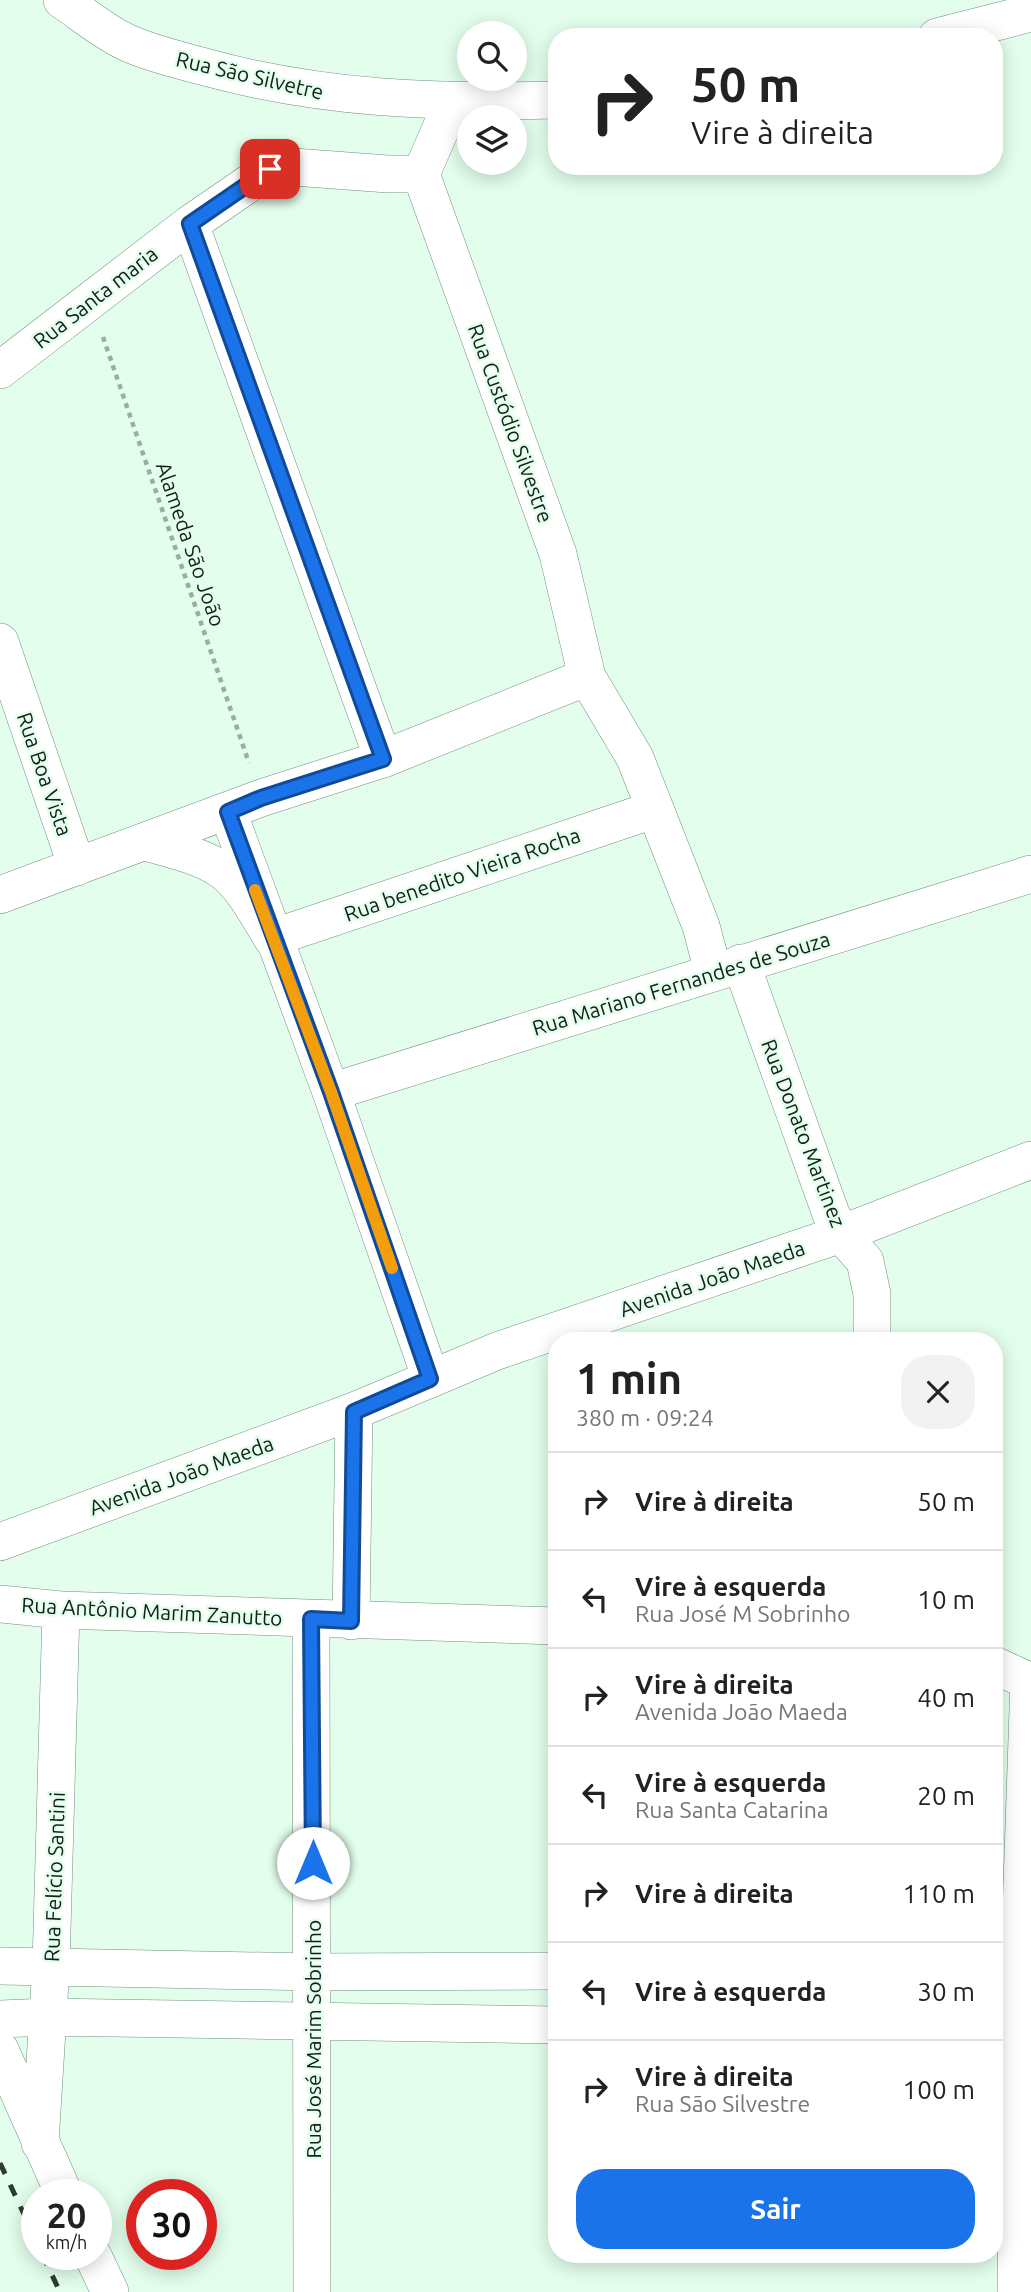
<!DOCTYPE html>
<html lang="pt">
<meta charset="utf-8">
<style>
:root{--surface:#fff;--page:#f2f2f2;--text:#222;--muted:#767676;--line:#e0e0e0;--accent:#1a73e8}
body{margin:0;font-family:Ubuntu,sans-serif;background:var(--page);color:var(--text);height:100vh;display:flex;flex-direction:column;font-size:26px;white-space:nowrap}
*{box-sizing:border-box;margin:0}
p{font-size:23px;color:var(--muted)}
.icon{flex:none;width:38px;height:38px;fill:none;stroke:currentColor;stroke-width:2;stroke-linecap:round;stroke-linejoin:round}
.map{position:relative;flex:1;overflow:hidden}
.drawer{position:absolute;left:548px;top:1332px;width:455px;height:931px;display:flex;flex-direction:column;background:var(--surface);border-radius:28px;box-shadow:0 4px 18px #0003}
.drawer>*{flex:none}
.top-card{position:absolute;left:548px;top:28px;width:455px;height:147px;border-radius:28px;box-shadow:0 4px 18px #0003;background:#fff;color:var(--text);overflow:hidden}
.fabs{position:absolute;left:457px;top:21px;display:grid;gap:14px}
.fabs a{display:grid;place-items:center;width:70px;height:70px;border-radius:50%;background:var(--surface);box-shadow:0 4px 18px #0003;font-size:35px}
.speed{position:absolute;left:21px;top:2179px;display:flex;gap:14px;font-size:35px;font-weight:700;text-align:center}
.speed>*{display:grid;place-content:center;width:91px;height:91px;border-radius:50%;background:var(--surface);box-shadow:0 4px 18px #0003;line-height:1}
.speed small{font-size:18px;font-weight:400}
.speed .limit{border:10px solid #d22;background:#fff;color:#111}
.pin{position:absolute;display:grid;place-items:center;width:60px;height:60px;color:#fff;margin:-30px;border-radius:14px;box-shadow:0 4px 10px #0006}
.me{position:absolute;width:77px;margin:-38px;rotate:0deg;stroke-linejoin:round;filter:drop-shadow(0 0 5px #0008)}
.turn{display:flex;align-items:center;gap:24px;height:147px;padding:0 28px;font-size:32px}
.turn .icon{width:91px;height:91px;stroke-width:2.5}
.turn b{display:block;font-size:49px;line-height:60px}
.round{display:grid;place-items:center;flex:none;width:74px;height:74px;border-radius:28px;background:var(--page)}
.summary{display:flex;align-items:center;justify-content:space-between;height:119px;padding:0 28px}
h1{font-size:42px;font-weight:700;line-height:52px}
.primary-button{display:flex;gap:14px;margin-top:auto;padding:14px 28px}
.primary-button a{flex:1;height:80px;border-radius:28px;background:var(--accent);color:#fff;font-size:28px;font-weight:700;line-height:80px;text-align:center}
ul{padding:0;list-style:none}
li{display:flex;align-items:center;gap:21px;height:98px;padding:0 28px;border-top:2px solid var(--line)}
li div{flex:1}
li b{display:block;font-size:26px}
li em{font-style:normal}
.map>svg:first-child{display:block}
</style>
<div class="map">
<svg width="1031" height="2292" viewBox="0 0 1031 2292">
<rect width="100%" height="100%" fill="#e3feec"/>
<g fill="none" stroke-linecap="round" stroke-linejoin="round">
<g stroke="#72917d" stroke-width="38">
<path id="street" d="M 62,0 C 83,14 105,33 128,43 C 152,54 180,60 205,67 C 321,99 436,103 556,100
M 937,37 L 1031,13
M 421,174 L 558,554 L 587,677 L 635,758 L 701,926 L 713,971
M 421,174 L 452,103
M 190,224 L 383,759
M 0,370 L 190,224 L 270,169 L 280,166 L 388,174 L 421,174
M 0,642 L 77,867
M 228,812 L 331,1092 L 431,1379
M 145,842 C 226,864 229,865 272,938 L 653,810
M 0,895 L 261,798 L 383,759 L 587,677
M 741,963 L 831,1214 L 841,1234 L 865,1261 L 872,1294 L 872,1340
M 331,1092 L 1031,874
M 0,1542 L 354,1411 L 497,1351 L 841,1234 L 1031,1160
M 0,1604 L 61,1610 L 556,1626
M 311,1619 L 312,2292
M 351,1621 L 354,1411
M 994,1665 L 1031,1682
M 0,1966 L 313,1972 L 556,1971
M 0,2019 L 48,2017 L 556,2025
M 0,2050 L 64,2194
M 40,2143 L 51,1966 L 61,1610
M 92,2254 L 110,2292
M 1016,2292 L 1019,1969 L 1029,1681"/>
</g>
<path stroke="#99aea0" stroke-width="4.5" stroke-dasharray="5 5" stroke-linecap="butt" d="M 103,337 L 249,763"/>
<use href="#street" stroke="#fff" stroke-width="37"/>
<path stroke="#2d3b33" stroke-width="5" stroke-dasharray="12 12" stroke-linecap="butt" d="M 0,2163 L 37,2242
M 42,2254 L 60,2292"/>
</g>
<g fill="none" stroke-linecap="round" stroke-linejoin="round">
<g stroke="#114b97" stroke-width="18">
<path id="route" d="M 270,169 L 190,224 L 383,759 L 261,798 L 228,812 L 331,1092 L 430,1379 L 354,1412 L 351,1621 L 311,1619 L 313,1863"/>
</g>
<use href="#route" stroke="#1a73e8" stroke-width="12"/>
<path stroke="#f59e0b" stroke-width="12" d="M 255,890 L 331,1092 L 392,1268"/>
</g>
<g text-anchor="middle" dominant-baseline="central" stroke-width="5" stroke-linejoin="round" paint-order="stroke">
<g font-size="21" fill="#131f18" stroke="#e3feec">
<text transform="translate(250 75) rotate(13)">Rua São Silvetre</text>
<text transform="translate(95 297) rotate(-38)">Rua Santa maria</text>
<text transform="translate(511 423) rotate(70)">Rua Custódio Silvestre</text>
<text transform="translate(191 544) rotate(71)">Alameda São João</text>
<text transform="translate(45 774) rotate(71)">Rua Boa Vista</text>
<text transform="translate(462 874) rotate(-19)">Rua benedito Vieira Rocha</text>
<text transform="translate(681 983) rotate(-17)">Rua Mariano Fernandes de Souza</text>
<text transform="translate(804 1133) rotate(69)">Rua Donato Martinez</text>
<text transform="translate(712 1278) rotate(-19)">Avenida João Maeda</text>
<text transform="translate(181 1475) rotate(-20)">Avenida João Maeda</text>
<text transform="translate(152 1611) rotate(3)">Rua Antônio Marim Zanutto</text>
<text transform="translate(54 1877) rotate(-88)">Rua Felício Santini</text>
<text transform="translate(313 2039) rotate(-90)">Rua José Marim Sobrinho</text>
</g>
</g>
</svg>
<div class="fabs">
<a><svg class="icon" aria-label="search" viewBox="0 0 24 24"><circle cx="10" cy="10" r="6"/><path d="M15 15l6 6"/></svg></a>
<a><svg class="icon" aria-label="layers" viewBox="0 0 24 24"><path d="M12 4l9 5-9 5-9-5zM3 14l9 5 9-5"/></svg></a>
</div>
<div class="speed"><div>20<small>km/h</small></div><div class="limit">30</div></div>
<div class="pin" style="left:270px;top:169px;background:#d93025"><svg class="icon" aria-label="arrive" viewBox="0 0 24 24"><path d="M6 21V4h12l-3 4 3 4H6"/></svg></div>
<svg class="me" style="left:313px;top:1863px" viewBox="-20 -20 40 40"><circle r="19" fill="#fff"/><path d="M0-13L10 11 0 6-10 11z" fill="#1a73e8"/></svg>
<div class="top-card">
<div class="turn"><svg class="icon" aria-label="right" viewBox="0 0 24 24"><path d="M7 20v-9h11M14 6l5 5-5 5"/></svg><div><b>50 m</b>Vire à direita</div></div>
</div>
<section class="drawer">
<div class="summary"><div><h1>1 min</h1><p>380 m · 09:24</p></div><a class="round"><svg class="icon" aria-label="close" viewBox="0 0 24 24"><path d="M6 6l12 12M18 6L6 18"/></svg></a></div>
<ul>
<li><svg class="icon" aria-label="right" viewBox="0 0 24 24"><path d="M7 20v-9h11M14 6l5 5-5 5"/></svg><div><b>Vire à direita</b></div><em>50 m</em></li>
<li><svg class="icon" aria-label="left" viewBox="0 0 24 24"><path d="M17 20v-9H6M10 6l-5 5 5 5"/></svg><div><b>Vire à esquerda</b><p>Rua José M Sobrinho</p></div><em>10 m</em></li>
<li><svg class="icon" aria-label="right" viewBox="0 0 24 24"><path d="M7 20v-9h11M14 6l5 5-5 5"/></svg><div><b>Vire à direita</b><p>Avenida João Maeda</p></div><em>40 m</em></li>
<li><svg class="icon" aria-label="left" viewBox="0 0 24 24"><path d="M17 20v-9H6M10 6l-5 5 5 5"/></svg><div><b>Vire à esquerda</b><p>Rua Santa Catarina</p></div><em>20 m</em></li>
<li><svg class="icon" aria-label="right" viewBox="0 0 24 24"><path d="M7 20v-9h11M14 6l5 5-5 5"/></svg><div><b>Vire à direita</b></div><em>110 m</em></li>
<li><svg class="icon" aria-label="left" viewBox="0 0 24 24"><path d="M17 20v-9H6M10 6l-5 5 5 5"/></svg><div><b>Vire à esquerda</b></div><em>30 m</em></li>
<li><svg class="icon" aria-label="right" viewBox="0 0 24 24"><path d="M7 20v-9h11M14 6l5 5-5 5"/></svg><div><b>Vire à direita</b><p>Rua São Silvestre</p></div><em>100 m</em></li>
</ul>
<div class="primary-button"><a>Sair</a></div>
</section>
</div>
